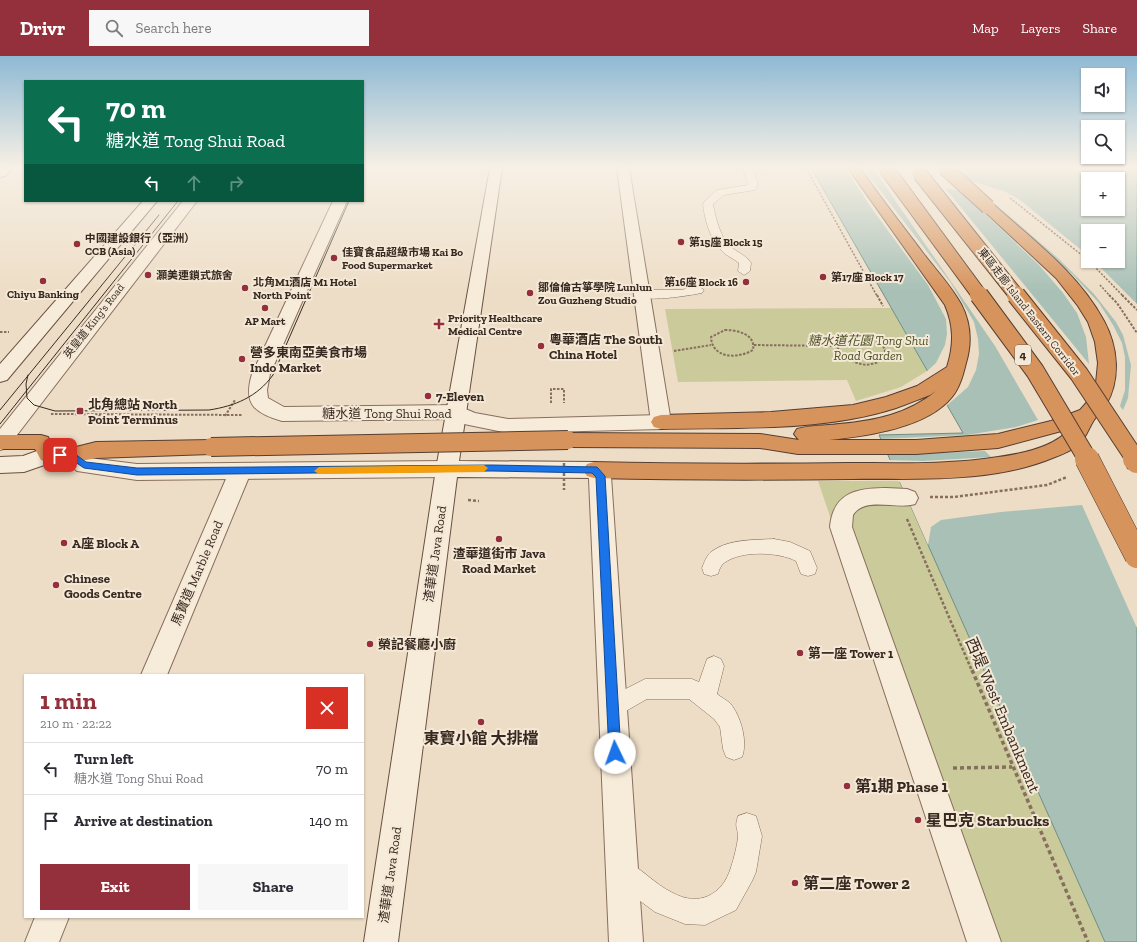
<!DOCTYPE html>
<meta charset="utf-8">
<style>
:root{--surface:#fff;--page:#f7f7f7;--text:#2b2b33;--muted:#7c7c81;--line:#e1e1e2;--accent:#942f3c}
body{margin:0;font-family:"Zilla Slab","Noto Sans TC",serif;background:var(--page);color:var(--text);height:100vh;display:flex;flex-direction:column;font-size:15px;white-space:nowrap}
*{box-sizing:border-box;margin:0}
p{font-size:13px;color:var(--muted)}
.icon{flex:none;width:22px;height:22px;fill:none;stroke:currentColor;stroke-width:2;stroke-linecap:round;stroke-linejoin:round}
.map{position:relative;flex:1;overflow:hidden}
.details{position:absolute;left:24px;top:618px;width:340px;height:244px;display:flex;flex-direction:column;background:var(--surface);border-radius:0px;box-shadow:0 1px 3px #0004}
.details>*{flex:none}
.hud{position:absolute;left:24px;top:24px;width:340px;height:122px;border-radius:0px;box-shadow:0 1px 3px #0004;background:#0b6e4f;color:#fff;overflow:hidden}
.buttons{position:absolute;left:1081px;top:12px;display:grid;gap:8px}
.buttons a{display:grid;place-items:center;width:44px;height:44px;border-radius:0px;background:var(--surface);box-shadow:0 1px 3px #0004;font-size:20px}
.pin{position:absolute;display:grid;place-items:center;width:34px;height:34px;color:#fff;margin:-17px;border-radius:8px;box-shadow:0 2px 6px #0006}
.me{position:absolute;width:44px;margin:-22px;rotate:357deg;stroke-linejoin:round;filter:drop-shadow(0 0 3px #0008)}
.turn{display:flex;align-items:center;gap:14px;height:84px;padding:0 16px;font-size:18px}
.turn .icon{width:52px;height:52px;stroke-width:2.5}
.turn b{display:block;font-size:28px;line-height:34px}
.lanes{display:flex;align-items:center;height:38px;padding:0 16px;background:#0003;justify-content:center;gap:20px;direction:ltr}
.lanes .off{opacity:.35}
.round{display:grid;place-items:center;flex:none;width:42px;height:42px;border-radius:0px;background:var(--page)}
.headline{display:flex;align-items:center;justify-content:space-between;height:68px;padding:0 16px}
h1{font-size:24px;font-weight:700;line-height:30px;color:var(--accent)}
.button{display:flex;gap:8px;margin-top:auto;padding:8px 16px}
.button a{flex:1;height:46px;border-radius:0px;background:var(--accent);color:#fff;font-size:16px;font-weight:700;line-height:46px;text-align:center}
.button a+a{background:var(--page);color:var(--text)}
ul{padding:0;list-style:none}
li{display:flex;align-items:center;gap:12px;height:52px;padding:0 16px;border-top:1px solid var(--line)}
li div{flex:1}
li b{display:block;font-size:15px}
li em{font-style:normal}
header{display:flex;align-items:center;gap:24px;box-sizing:border-box;height:56px;padding:0 20px;background:var(--accent);color:#fff}
header strong{font-size:19px}
nav{display:flex;gap:22px;margin-inline-start:auto;font-size:14px}
.search{width:280px;height:36px;background:var(--page);display:flex;align-items:center;gap:10px;box-sizing:border-box;padding:0 14px;border-radius:0px;color:var(--muted);font-size:15px}
.map>svg:first-child{display:block}
</style>
<header>
<strong>Drivr</strong>
<div class="search"><svg class="icon" aria-label="search" viewBox="0 0 24 24"><circle cx="10" cy="10" r="6"/><path d="M15 15l6 6"/></svg>Search here</div>
<nav><a>Map</a><a>Layers</a><a>Share</a></nav>
</header>
<div class="map">
<svg width="1137" height="886" viewBox="0 0 1137 886">
<rect width="100%" height="100%" fill="#edddc6"/>
<path fill="#caca9b" d="M 891,252 L 927,315 L 901,331 L 856,345 L 847,324 L 678,326 L 665,253 Z
M 818,425 L 900,425 L 1105,886 L 974,886 Z"/>
<path fill="#a8c0b6" stroke="#6e8f83" fill-rule="evenodd" d="M 811,112 L 1137,112 L 1137,886 L 1105,886 L 879,379 L 963,377 ZM 1088,123 L 1118,123 L 1118,153 L 1088,153 ZM 1088,175 L 1118,175 L 1118,205 L 1088,205 Z"/>
<path fill="#edddc6" fill-rule="evenodd" d="M 845,112 L 863,112 L 951,227 L 974,266 L 978,283 L 979,298 L 976,314 L 968,331 L 945,351 L 925,317 L 936,307 L 945,289 L 947,278 L 946,263 L 928,229 L 872,153 Z
M 873,112 L 971,112 L 973,114 L 961,117 L 968,124 L 1006,136 L 1020,144 L 1085,197 L 1088,200 L 1088,205 L 1094,205 L 1137,248 L 1137,572 L 1082,449 L 1001,456 L 941,464 L 931,471 L 928,489 L 900,426 L 897,425 L 888,404 L 923,405 L 991,401 L 985,395 L 885,399 L 879,383 L 967,379 L 1016,371 L 1038,364 L 995,290 ZM 945,132 L 961,135 L 1040,210 L 1063,237 L 1077,257 L 1086,281 L 1089,308 ZM 992,145 L 1059,203 L 1094,238 L 1116,266 L 1123,279 L 1131,309 L 1128,342 L 1123,354 L 1120,350 L 1125,334 L 1125,301 L 1122,287 L 1113,269 L 1099,247 L 1072,218 Z"/>
<g fill="none" stroke-linecap="round" stroke-linejoin="round">
<g stroke="#876e5d" stroke-width="1">
<path id="service" d="M 743,112 L 753,112 L 758,129 L 755,134 L 724,139 L 713,148 C 715,161 721,183 731,191 C 738,197 746,199 751,207 L 750,215 L 744,219 L 738,215 L 739,207 C 733,202 726,200 721,194 C 710,183 704,162 703,147 L 717,134 L 748,129 Z
M 698,230 L 704,234 L 702,237 C 691,239 642,248 635,238 L 641,234 L 681,234 Z
M 774,483 L 790,486 L 810,495 L 817,512 L 815,518 L 808,520 L 801,518 L 796,505 C 779,496 741,494 724,507 C 721,509 719,514 718,518 L 711,520 L 704,518 L 702,512 C 704,507 707,499 711,496 C 728,483 753,484 774,483 Z
M 714,600 L 721,603 L 724,610 L 717,638 C 721,641 726,644 730,647 C 741,660 748,686 742,701 L 734,704 L 726,701 L 723,693 L 720,671 L 714,663 L 689,643 L 647,643 L 612,663 L 604,660 L 601,652 L 604,644 L 645,623 L 692,623 L 699,626 L 707,603 Z
M 747,757 L 756,760 L 762,780 L 756,816 L 752,825 L 736,854 L 705,869 L 685,868 L 655,856 L 613,825 L 609,816 L 613,807 L 622,803 C 641,811 654,828 673,837 C 699,851 723,839 731,811 C 734,802 737,790 738,781 C 738,771 734,772 738,760 Z"/>
</g>
<g stroke="#876e5d" stroke-width="2">
<path id="pedestrian" d="M 333,145 L 347,145 L 270,318 L 267,334 L 268,342 L 284,351 L 456,349 L 463,351 L 466,356 L 463,361 L 456,363 L 282,365 C 254,357 243,348 252,318 Z
M 240,408 L 248,410 L 251,416 L 167,619 L 141,619 L 229,416 L 232,410 Z
M 886,432 L 907,433 L 915,436 L 918,442 L 915,448 C 897,454 865,440 853,459 L 852,471 L 1001,886 L 967,886 L 830,471 C 833,437 856,432 886,432 Z
M 35,861 L 69,861 L 59,886 L 25,886 Z"/>
</g>
<g stroke="#876e5d" stroke-width="2">
<path id="minor" d="M 0,112 L 13,112 L 5,120 L 0,121 Z
M 617,112 L 629,112 L 671,366 L 668,371 L 661,373 L 654,371 L 651,366 Z
M 183,145 L 197,145 L 7,392 L 0,394 L 0,373 Z
M 594,406 L 601,408 L 611,420 L 643,886 L 609,886 L 589,423 L 583,414 L 587,408 Z"/>
</g>
<g stroke="#876e5d" stroke-width="2">
<path id="tertiary" d="M 456,349 L 475,357 L 508,363 L 661,359 L 668,361 L 671,366 L 668,371 L 661,373 L 508,377 L 464,368 L 449,361 L 446,356 L 449,351 Z
M 71,391 L 78,394 L 89,402 L 137,408 L 447,405 L 454,407 L 458,413 L 454,419 L 447,421 L 137,424 L 77,415 L 64,404 L 61,399 L 64,394 Z"/>
</g>
<g stroke="#695040" stroke-width="2">
<path id="secondary" d="M 490,112 L 502,112 L 459,405 L 594,406 L 601,408 L 605,414 L 601,420 L 594,422 L 457,421 L 398,886 L 364,886 L 436,413 Z
M 143,145 L 157,145 L 7,324 L 0,326 L 0,308 Z
M 48,391 L 71,391 L 78,394 L 81,399 L 78,404 L 71,407 L 50,407 L 24,416 L 0,417 L 0,401 L 23,400 Z"/>
</g>
<g stroke="#553e31" stroke-width="2">
<path id="motorway" d="M 848,112 L 860,112 C 880,141 902,169 923,197 C 936,214 951,230 961,248 C 971,267 972,287 966,307 C 963,319 960,331 952,341 C 927,372 867,380 829,384 L 916,384 L 998,378 L 1051,365 L 1080,354 L 1088,345 L 1096,327 L 1098,307 L 1095,286 L 1088,266 L 1078,250 L 1056,222 L 983,154 L 981,151 L 983,148 L 993,148 C 1033,184 1078,217 1104,265 C 1118,291 1121,323 1106,349 C 1102,354 1097,359 1094,364 C 1090,370 1088,376 1084,382 C 1078,392 1066,397 1055,401 C 991,428 919,422 852,423 C 766,424 680,424 594,422 L 587,420 L 583,414 L 587,408 L 594,406 C 679,408 763,408 848,407 C 898,407 949,409 998,401 C 1021,398 1051,392 1068,375 L 1069,373 L 998,392 L 916,398 L 798,398 L 760,392 L 568,391 L 561,389 L 558,384 L 561,379 L 568,377 L 760,378 L 799,384 L 794,378 L 797,373 C 810,369 825,370 839,368 C 875,365 908,358 936,335 L 930,339 C 919,343 908,348 896,352 C 821,376 739,371 661,373 L 654,371 L 651,366 L 654,361 L 661,359 L 771,356 L 853,349 L 886,341 L 917,330 L 947,311 C 954,289 954,270 945,249 Z
M 0,379 L 41,379 L 48,381 L 58,399 L 55,404 L 48,407 L 41,404 L 35,393 L 0,393 Z
M 211,384 L 218,386 L 221,391 L 218,396 L 211,398 L 96,402 L 71,407 L 64,404 L 61,399 L 64,394 L 96,386 Z"/>
</g>
<path stroke="#876e5d" stroke-width="1.5" stroke-dasharray="2 1.5" stroke-linecap="butt" d="M 806,112 L 877,240
M 363,121 L 367,112
M 1010,142 L 1088,204
M 1089,205 L 1123,240
M 1100,229 L 1110,240"/>
<path stroke="#876e5d" stroke-width="2" stroke-dasharray="2.5 1.5" stroke-linecap="butt" d="M 877,239 L 883,250
M 1109,239 L 1117,247 L 1137,277
M 1122,239 L 1137,254
M 725,274 C 737,274 756,278 753,294 C 738,303 712,303 711,281 Z
M 0,276 L 9,276
M 854,278 C 863,280 873,281 880,287 C 891,296 882,307 871,308 C 864,310 857,307 850,304 C 842,300 837,295 837,285 L 847,279 Z
M 754,289 L 837,290
M 674,295 L 711,289
M 551,347 L 551,333 L 564,333 L 564,347
M 51,358 L 242,359
M 225,360 L 235,344
M 94,368 L 100,359"/>
<path stroke="#876e5d" stroke-width="2.5" stroke-dasharray="3 2" stroke-linecap="butt" d="M 930,441 L 954,441 L 1047,429 L 1067,421
M 468,444 L 479,445
M 907,463 L 972,615"/>
<path stroke="#876e5d" stroke-width="3.5" stroke-dasharray="4 3" stroke-linecap="butt" d="M 972,614 L 1088,886
M 953,712 L 1012,711"/>
<use href="#service" fill="#f7ebd9" fill-rule="evenodd"/>
<use href="#pedestrian" fill="#f7ebd9" fill-rule="evenodd"/>
<use href="#minor" fill="#f7ebd9" fill-rule="evenodd"/>
<use href="#tertiary" fill="#f7ebd9" fill-rule="evenodd"/>
<use href="#secondary" fill="#f7ebd9" fill-rule="evenodd"/>
<use href="#motorway" fill="#d7935c" fill-rule="evenodd"/>
<path stroke="#382920" stroke-width="1" d="M 28,319 L 26,328 L 27,342 L 34,349 L 55,355 L 209,354 C 235,350 257,341 273,319 L 349,145
M 0,354 L 159,159
M 0,368 L 178,145"/>
<g stroke="#553e31" stroke-width="16" stroke-linecap="butt">
<path id="motorway-bridge-far2" d="M 886,112 L 980,240
M 945,112 L 988,151
M 920,118 L 1017,240"/>
</g>
<g stroke="#553e31" stroke-width="20" stroke-linecap="butt">
<path id="motorway-bridge-far1" d="M 979,239 L 1035,315 L 1088,404
M 1016,239 L 1079,318 L 1136,404
M 211,391 L 568,384"/>
</g>
<g stroke="#553e31" stroke-width="25" stroke-linecap="butt">
<path id="motorway-bridge" d="M 1087,403 L 1137,500
M 1135,403 L 1137,405"/>
</g>
<path stroke="#876e5d" stroke-width="2.5" stroke-dasharray="3 2" stroke-linecap="butt" d="M 564,407 L 564,434"/>
<use href="#motorway-bridge-far2" stroke="#d7935c" stroke-width="14"/>
<use href="#motorway-bridge-far1" stroke="#d7935c" stroke-width="18"/>
<use href="#motorway-bridge" stroke="#d7935c" stroke-width="24"/>
</g>
<linearGradient id="sky" x2="0" y2="1"><stop stop-color="#8eb9d4"/><stop offset="0.47" stop-color="#f7f0e5"/><stop offset="1" stop-color="#f7f0e5" stop-opacity="0"/></linearGradient>
<rect width="1137" height="236" fill="url(#sky)"/>
<path fill="#1a73e8" stroke="#114b97" d="M 71,395 L 86,406 L 137,412 L 492,409 L 597,411 L 605,420 L 621,697 L 619,701 L 615,703 L 610,701 L 609,697 L 596,421 L 592,417 L 492,415 L 137,419 L 84,412 L 69,402 L 60,402 L 55,399 L 60,396 Z"/>
<path fill="#f59e0b" d="M 484,409 L 488,412 L 484,416 L 319,418 L 314,415 L 319,411 Z"/>
<g fill="#942f3c" stroke="#f4e8d6" stroke-width="1.5">
<circle cx="681" cy="186" r="4"/>
<circle cx="77" cy="188" r="4"/>
<circle cx="334" cy="202" r="4"/>
<circle cx="148" cy="219" r="4"/>
<circle cx="823" cy="221" r="4"/>
<circle cx="43" cy="225" r="4"/>
<circle cx="746" cy="226" r="4"/>
<circle cx="245" cy="232" r="4"/>
<circle cx="530" cy="237" r="4"/>
<circle cx="265" cy="252" r="4"/>
<path d="M437 262h4v4h4v4h-4v4h-4v-4h-4v-4h4z"/>
<circle cx="541" cy="290" r="4"/>
<circle cx="242" cy="303" r="4"/>
<circle cx="428" cy="340" r="4"/>
<rect x="76" y="351" width="8" height="8" rx="2"/>
<circle cx="499" cy="483" r="4"/>
<circle cx="64" cy="487" r="4"/>
<circle cx="56" cy="529" r="4"/>
<circle cx="370" cy="588" r="4"/>
<circle cx="800" cy="597" r="4"/>
<circle cx="481" cy="666" r="4"/>
<circle cx="847" cy="730" r="4"/>
<circle cx="918" cy="764" r="4"/>
<circle cx="795" cy="827" r="4"/>
</g>
<g text-anchor="middle" dominant-baseline="central" stroke-width="4" stroke-linejoin="round" paint-order="stroke">
<g font-size="11" font-weight="bold" fill="#382920" stroke="#f4e8d6" text-anchor="start">
<text x="85" y="182">中國建設銀行（亞洲）<tspan x="85" dy="13">CCB (Asia)</tspan></text>
<text x="689" y="186">第15座 Block 15</text>
<text x="342" y="196">佳寶食品超級市場 Kai Bo<tspan x="342" dy="13">Food Supermarket</tspan></text>
<text x="156" y="219">灝美連鎖式旅舍</text>
<text x="831" y="221">第17座 Block 17</text>
<text x="253" y="226">北角M1酒店 M1 Hotel<tspan x="253" dy="13">North Point</tspan></text>
<text x="738" y="226" text-anchor="end">第16座 Block 16</text>
<text x="538" y="231">鄒倫倫古箏學院 Lunlun<tspan x="538" dy="13">Zou Guzheng Studio</tspan></text>
<text x="43" y="238" text-anchor="middle">Chiyu Banking</text>
<text x="448" y="262">Priority Healthcare<tspan x="448" dy="13">Medical Centre</tspan></text>
<text x="265" y="265" text-anchor="middle">AP Mart</text>
</g>
<g font-size="11" fill="#382920" stroke="#f4e8d6">
<text transform="translate(1029 256) rotate(52)">東區走廊 Island Eastern Corridor</text>
<text transform="translate(94 265) rotate(-52)">英皇道 King's Road</text>
</g>
<rect fill="#f4e8d6" stroke="#706257" stroke-width="1" x="1015" y="289" width="16" height="20" rx="3"/>
<g font-size="12" font-weight="bold" fill="#382920">
<text x="1023" y="299">4</text>
</g>
<g font-size="13" font-weight="bold" fill="#382920" stroke="#f4e8d6" text-anchor="start">
<text x="549" y="283">粵華酒店 The South<tspan x="549" dy="15">China Hotel</tspan></text>
<text x="250" y="296">營多東南亞美食市場<tspan x="250" dy="15">Indo Market</tspan></text>
<text x="436" y="340">7-Eleven</text>
<text x="88" y="348">北角總站 North<tspan x="88" dy="15">Point Terminus</tspan></text>
<text x="72" y="487">A座 Block A</text>
<text x="499" y="497" text-anchor="middle">渣華道街市 Java<tspan x="499" dy="15">Road Market</tspan></text>
<text x="64" y="522">Chinese<tspan x="64" dy="15">Goods Centre</tspan></text>
<text x="378" y="588">榮記餐廳小廚</text>
<text x="808" y="597">第一座 Tower 1</text>
</g>
<g font-size="13" font-style="italic" fill="#4e5427" stroke="#f4e8d6">
<text x="868" y="284">糖水道花園 Tong Shui<tspan x="868" dy="15">Road Garden</tspan></text>
</g>
<g font-size="13" fill="#382920" stroke="#f4e8d6">
<text x="387" y="357">糖水道 Tong Shui Road</text>
<text transform="translate(435 498) rotate(-82)">渣華道 Java Road</text>
<text transform="translate(197 517) rotate(-67)">馬寶道 Marble Road</text>
<text transform="translate(390 819) rotate(-82)">渣華道 Java Road</text>
</g>
<g font-size="16" fill="#382920" stroke="#f4e8d6">
<text transform="translate(1003 659) rotate(67)">西堤 West Embankment</text>
</g>
<g font-size="16" font-weight="bold" fill="#382920" stroke="#f4e8d6" text-anchor="start">
<text x="481" y="682" text-anchor="middle">東寶小館 大排檔</text>
<text x="855" y="730">第1期 Phase 1</text>
<text x="926" y="764">星巴克 Starbucks</text>
<text x="803" y="827">第二座 Tower 2</text>
</g>
</g>
</svg>
<div class="buttons">
<a><svg class="icon" aria-label="sound" viewBox="0 0 24 24"><path d="M4 9h4l5-4v14l-5-4H4zM17 9q2 3 0 6"/></svg></a>
<a><svg class="icon" aria-label="search" viewBox="0 0 24 24"><circle cx="10" cy="10" r="6"/><path d="M15 15l6 6"/></svg></a>
<a>+</a>
<a>−</a>
</div>
<div class="pin" style="left:60px;top:399px;background:#d93025"><svg class="icon" aria-label="arrive" viewBox="0 0 24 24"><path d="M6 21V4h12l-3 4 3 4H6"/></svg></div>
<svg class="me" style="left:615px;top:697px" viewBox="-20 -20 40 40"><circle r="19" fill="#fff"/><path d="M0-13L10 11 0 6-10 11z" fill="#1a73e8"/></svg>
<div class="hud">
<div class="turn"><svg class="icon" aria-label="left" viewBox="0 0 24 24"><path d="M17 20v-9H6M10 6l-5 5 5 5"/></svg><div><b>70 m</b>糖水道 Tong Shui Road</div></div>
<div class="lanes"><svg class="icon" aria-label="left" viewBox="0 0 24 24"><path d="M17 20v-9H6M10 6l-5 5 5 5"/></svg><svg class="icon off" aria-label="ahead" viewBox="0 0 24 24"><path d="M12 20V5M6 11l6-6 6 6"/></svg><svg class="icon off" aria-label="right" viewBox="0 0 24 24"><path d="M7 20v-9h11M14 6l5 5-5 5"/></svg></div>
</div>
<section class="details">
<div class="headline"><div><h1>1 min</h1><p>210 m · 22:22</p></div><a class="round" style="background:#d93025;color:#fff"><svg class="icon" aria-label="close" viewBox="0 0 24 24"><path d="M6 6l12 12M18 6L6 18"/></svg></a></div>
<ul>
<li><svg class="icon" aria-label="left" viewBox="0 0 24 24"><path d="M17 20v-9H6M10 6l-5 5 5 5"/></svg><div><b>Turn left</b><p>糖水道 Tong Shui Road</p></div><em>70 m</em></li>
<li><svg class="icon" aria-label="arrive" viewBox="0 0 24 24"><path d="M6 21V4h12l-3 4 3 4H6"/></svg><div><b>Arrive at destination</b></div><em>140 m</em></li>
</ul>
<div class="button"><a>Exit</a><a>Share</a></div>
</section>
</div>
